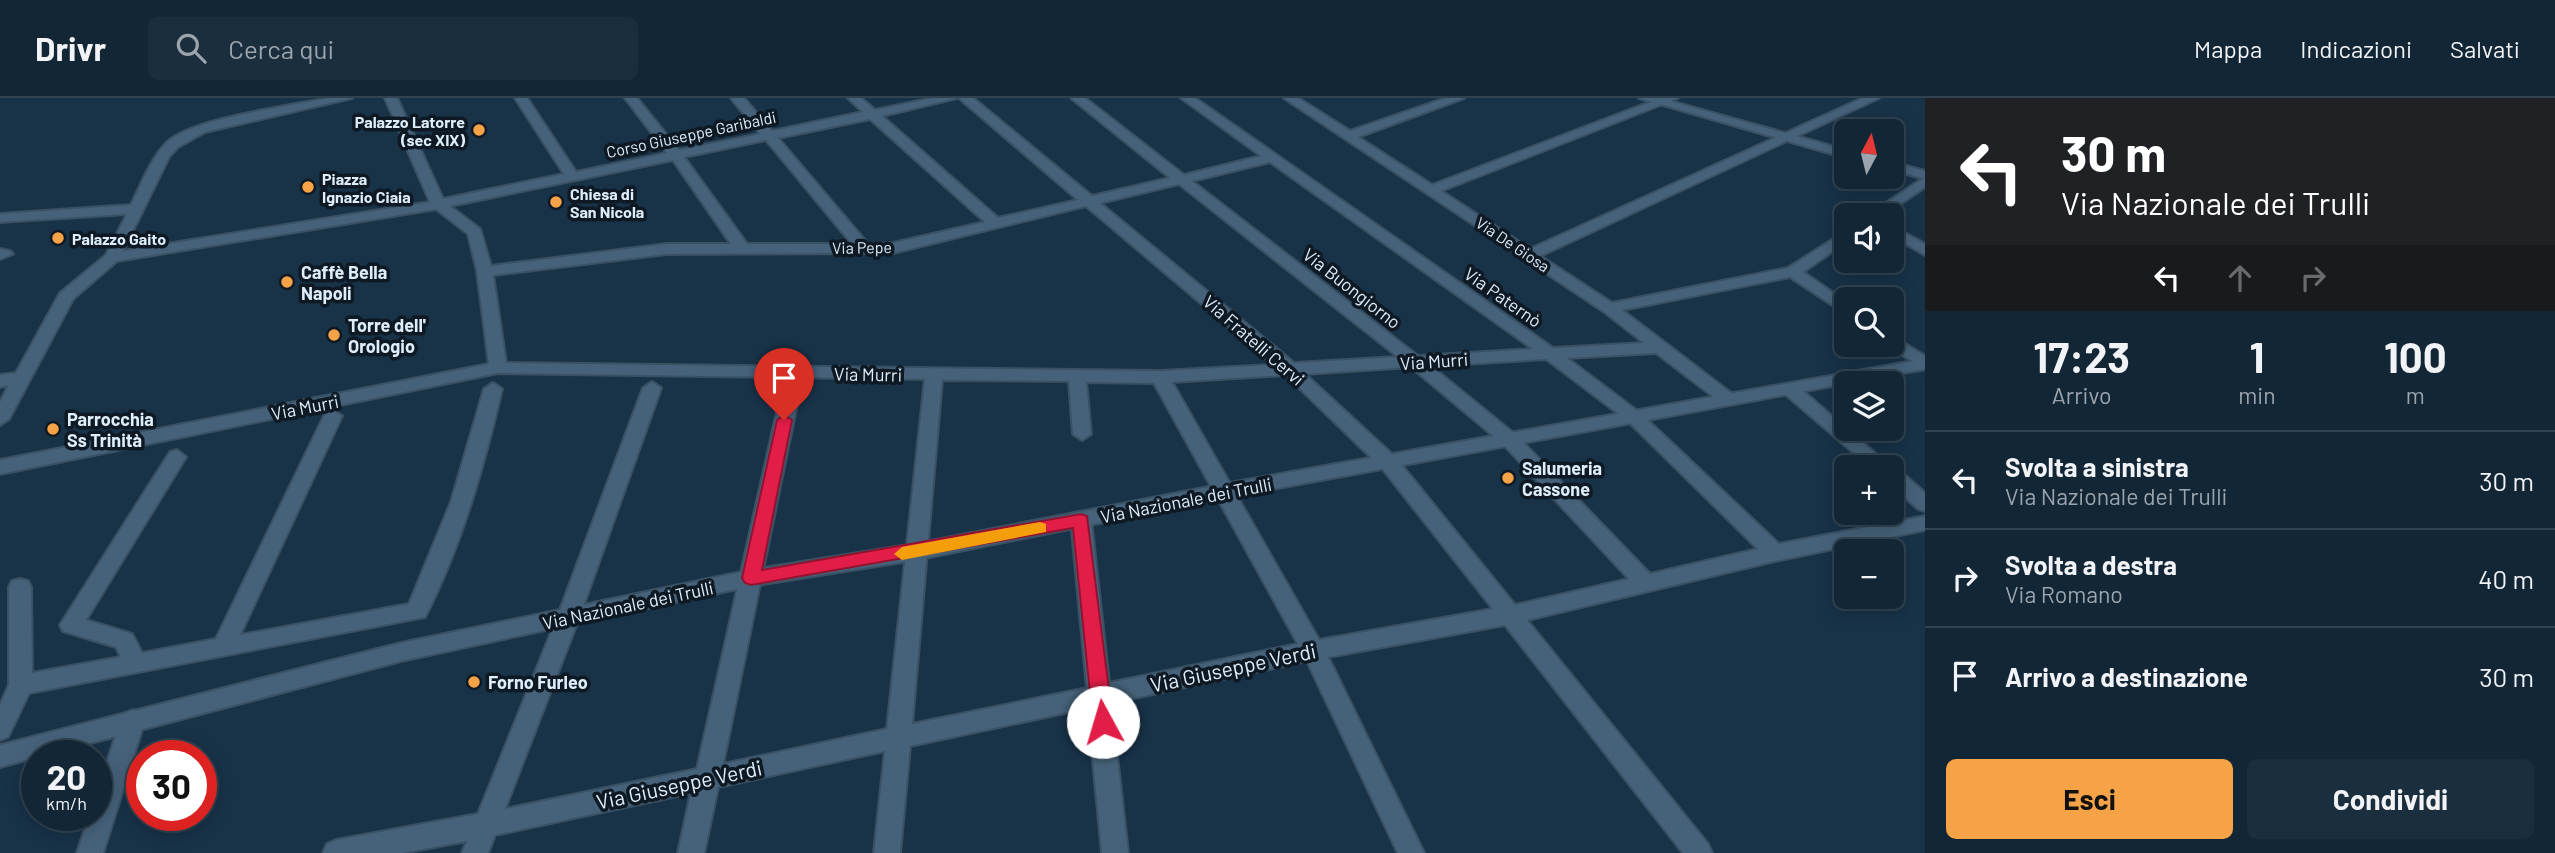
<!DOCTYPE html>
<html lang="it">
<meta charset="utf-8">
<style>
:root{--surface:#122636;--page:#1b2e3e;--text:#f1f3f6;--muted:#9ca5ad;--line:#314351;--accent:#f6a247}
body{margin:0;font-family:Barlow,sans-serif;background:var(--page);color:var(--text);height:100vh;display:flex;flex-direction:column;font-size:26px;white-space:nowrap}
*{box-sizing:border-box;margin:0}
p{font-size:23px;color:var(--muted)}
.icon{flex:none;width:38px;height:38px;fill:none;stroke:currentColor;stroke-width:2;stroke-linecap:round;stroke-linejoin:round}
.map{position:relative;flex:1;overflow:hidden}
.panel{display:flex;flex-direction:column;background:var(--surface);width:630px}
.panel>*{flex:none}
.hud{background:#202124;color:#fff;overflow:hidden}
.needle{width:46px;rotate:7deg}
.buttons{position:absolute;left:1834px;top:21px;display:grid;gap:14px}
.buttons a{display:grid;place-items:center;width:70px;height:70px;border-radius:10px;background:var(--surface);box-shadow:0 4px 18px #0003,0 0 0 2px var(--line);font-size:35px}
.speed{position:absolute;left:21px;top:642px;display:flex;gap:14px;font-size:35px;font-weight:700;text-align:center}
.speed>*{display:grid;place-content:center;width:91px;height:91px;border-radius:50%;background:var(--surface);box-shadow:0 4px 18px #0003,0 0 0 2px var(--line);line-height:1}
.speed small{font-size:18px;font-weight:400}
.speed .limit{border:10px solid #d22;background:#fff;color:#111}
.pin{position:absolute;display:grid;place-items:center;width:60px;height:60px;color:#fff;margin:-72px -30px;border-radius:50% 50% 50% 0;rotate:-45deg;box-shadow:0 0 7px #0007}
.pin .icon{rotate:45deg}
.me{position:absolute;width:77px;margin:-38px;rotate:354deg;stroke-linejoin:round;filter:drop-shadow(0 0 5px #0008)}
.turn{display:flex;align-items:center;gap:24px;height:147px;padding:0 21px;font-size:32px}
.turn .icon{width:91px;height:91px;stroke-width:2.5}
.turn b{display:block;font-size:49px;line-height:60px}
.lanes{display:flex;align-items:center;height:66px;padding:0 21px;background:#0003;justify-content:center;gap:35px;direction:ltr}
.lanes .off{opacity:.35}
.eta{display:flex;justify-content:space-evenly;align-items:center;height:119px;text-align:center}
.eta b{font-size:42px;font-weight:700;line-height:49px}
.cta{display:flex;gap:14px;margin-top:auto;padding:14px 21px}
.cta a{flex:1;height:80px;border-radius:10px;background:var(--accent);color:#111;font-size:28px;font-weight:700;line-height:80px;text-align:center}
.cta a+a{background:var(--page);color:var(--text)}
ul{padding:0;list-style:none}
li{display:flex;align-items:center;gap:21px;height:98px;padding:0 21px;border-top:2px solid var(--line)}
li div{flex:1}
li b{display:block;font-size:26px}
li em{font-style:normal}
header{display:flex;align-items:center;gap:42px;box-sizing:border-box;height:98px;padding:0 35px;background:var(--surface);border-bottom:2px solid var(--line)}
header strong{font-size:33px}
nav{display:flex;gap:38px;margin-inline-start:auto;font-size:24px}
.search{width:490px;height:63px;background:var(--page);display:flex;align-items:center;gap:18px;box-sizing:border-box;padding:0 24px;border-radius:10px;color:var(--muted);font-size:26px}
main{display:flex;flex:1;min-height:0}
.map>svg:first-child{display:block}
</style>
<header>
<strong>Drivr</strong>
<div class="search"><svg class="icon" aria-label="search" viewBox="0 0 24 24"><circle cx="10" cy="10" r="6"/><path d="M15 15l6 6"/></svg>Cerca qui</div>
<nav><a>Mappa</a><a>Indicazioni</a><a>Salvati</a></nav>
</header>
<main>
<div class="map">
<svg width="1925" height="755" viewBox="0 0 1925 755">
<rect width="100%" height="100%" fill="#183248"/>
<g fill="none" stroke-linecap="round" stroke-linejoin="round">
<g stroke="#3a5063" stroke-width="4">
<path id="minor" d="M 329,0 L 352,0 L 205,34 L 178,49 L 169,59 L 123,153 L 430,104 L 385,0 L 397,0 L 443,101 L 564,76 L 515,0 L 527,0 L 576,74 L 667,55 L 625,0 L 637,0 L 679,52 L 760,36 L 731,0 L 744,0 L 772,33 L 863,14 L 848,0 L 861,0 L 875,12 L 933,0 L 957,0 L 882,18 L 998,120 L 1078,102 L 959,0 L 973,0 L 1092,98 L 1170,80 L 1071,0 L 1085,0 L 1184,77 L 1261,58 L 1181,0 L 1195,0 L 1553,250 L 1644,245 L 1603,213 L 1284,0 L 1298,0 L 1350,33 L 1446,0 L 1464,0 L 1358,39 L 1432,87 L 1661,0 L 1678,0 L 1441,93 L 1530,151 L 1863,0 L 1879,0 L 1540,158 L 1612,205 L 1788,170 L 1846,133 L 1846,144 L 1803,174 L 1846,204 L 1846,216 L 1790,179 L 1622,212 L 1735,298 L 1738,302 L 1735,306 L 1723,306 L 1656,255 L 1567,260 L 1640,315 L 1779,446 L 1925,418 L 1925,432 L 1775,463 L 1527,522 L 1708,746 L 1712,755 L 1683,755 L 1505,527 L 1328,559 L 1424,755 L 1398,755 L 1307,563 L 1111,605 L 1128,755 L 1102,755 L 1088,610 L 910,648 L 900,755 L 874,755 L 885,653 L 718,689 L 704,755 L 678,755 L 691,695 L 495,737 L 488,755 L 462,755 L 467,743 L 402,755 L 323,755 L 327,746 L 336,742 L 478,716 L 557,520 L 643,290 L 652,284 L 661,290 L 579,520 L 505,711 L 697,671 L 781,296 L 790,290 L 799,296 L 723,666 L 887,631 L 925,281 L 498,275 L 0,376 L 0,362 L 489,266 L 477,173 L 468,136 L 436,111 L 117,163 L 73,201 L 9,321 L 0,327 L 0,304 L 9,287 L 0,289 L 0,277 L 16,275 L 60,195 L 106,157 L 127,116 L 0,124 L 0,116 L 131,107 C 141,87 150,62 166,45 C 192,20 291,8 329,0 ZM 870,21 L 985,124 L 893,145 L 868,146 L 778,40 ZM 766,42 L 852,146 L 747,146 L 684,59 ZM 673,62 L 731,146 L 667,146 L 491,168 L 480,131 L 450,108 ZM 1270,64 L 1533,251 L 1418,258 L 1192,83 ZM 1179,86 L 1398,259 L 1294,265 L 1100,105 ZM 1086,108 L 1274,267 L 1160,273 L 506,265 L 493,177 L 667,156 L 893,155 ZM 1546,261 L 1628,323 L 1758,451 L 1650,476 L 1517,338 L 1431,268 ZM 1411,269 L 1503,346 L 1629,481 L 1515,507 L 1396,360 L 1305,276 ZM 1286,277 L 1382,370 L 1493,511 L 1319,542 L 1172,284 ZM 942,282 L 1069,283 L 1073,336 L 1082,342 L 1091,336 L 1086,284 L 1154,285 L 1298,546 L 1109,585 L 1091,422 L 1088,417 L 1074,417 L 1071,422 L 1087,590 L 912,626 Z
M 1925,79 L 1925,89 L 1884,117 L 1868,117 Z
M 1892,128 L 1925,146 L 1925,157 L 1892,138 Z
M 0,151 L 10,153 L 13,156 L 0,161 Z
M 1892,238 L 1925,258 L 1925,271 L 1886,247 L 1892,247 Z
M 493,285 L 502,291 C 484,368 461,449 425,519 L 29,595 L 8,639 L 0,642 L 0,607 L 9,587 L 9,489 L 12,483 L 20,481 L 28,483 L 31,489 L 32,575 L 121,559 L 116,549 L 63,533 L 60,527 L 170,354 L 177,352 L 186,359 L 86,522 L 132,536 L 142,555 L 216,541 L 324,318 L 333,312 L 342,318 L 240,537 L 409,506 L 451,404 L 484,291 Z
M 1790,285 L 1796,287 L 1891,369 L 1870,369 L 1784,295 L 1781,291 Z
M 1892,370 L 1899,372 L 1925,395 L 1925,413 L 1918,411 L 1892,388 Z
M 133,612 L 141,615 L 145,622 L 103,755 L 77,755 L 89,718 L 96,718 L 96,697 L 121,622 L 125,615 Z"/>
</g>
<g stroke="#3a5063" stroke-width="4">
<path id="tertiary" d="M 1639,0 L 1659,0 L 1846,52 L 1846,60 Z
M 1892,64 L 1925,73 L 1925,81 L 1892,72 Z
M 1925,261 L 1925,271 L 1224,400 L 915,462 L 751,488 L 401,563 L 0,669 L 0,647 L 401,545 L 751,472 L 915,446 L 1224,386 Z"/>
</g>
<use href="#minor" fill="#46627a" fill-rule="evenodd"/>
<use href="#tertiary" fill="#46627a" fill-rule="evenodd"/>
</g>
<path fill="#e11d48" stroke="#92132f" stroke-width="2" d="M 784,317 L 792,322 L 762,472 L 1081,416 L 1087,418 L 1113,624 L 1110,630 L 1103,633 L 1096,630 L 1093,624 L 1073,430 L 751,487 L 745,485 L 742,480 L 777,322 Z"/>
<path fill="#f59e0b" d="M 1040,424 L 1046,426 L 1046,434 L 902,462 L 894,456 L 902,449 Z"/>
<g fill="#f6a247" stroke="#0e1923" stroke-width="2.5">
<circle cx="479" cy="32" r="7"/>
<circle cx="308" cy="89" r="7"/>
<circle cx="556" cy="104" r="7"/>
<circle cx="58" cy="140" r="7"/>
<circle cx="287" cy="184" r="7"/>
<circle cx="334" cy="237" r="7"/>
<circle cx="53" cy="331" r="7"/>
<circle cx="1508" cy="380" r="7"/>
<circle cx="474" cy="584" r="7"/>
</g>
<g text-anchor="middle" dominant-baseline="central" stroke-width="7" stroke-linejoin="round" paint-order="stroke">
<g font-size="16" font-weight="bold" fill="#ddedfb" stroke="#0e1923" text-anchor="start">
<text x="465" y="23" text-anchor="end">Palazzo Latorre<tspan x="465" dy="18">(sec XIX)</tspan></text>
<text x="322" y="80">Piazza<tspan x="322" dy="18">Ignazio Ciaia</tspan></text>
<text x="570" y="95">Chiesa di<tspan x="570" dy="18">San Nicola</tspan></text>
<text x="72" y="140">Palazzo Gaito</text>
</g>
<g font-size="16" fill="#ddedfb" stroke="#0e1923">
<text transform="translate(691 36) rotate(-12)">Corso Giuseppe Garibaldi</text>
<text transform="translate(1513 146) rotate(34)">Via De Giosa</text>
<text transform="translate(862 149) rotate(-1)">Via Pepe</text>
</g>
<g font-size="18" font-weight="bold" fill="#ddedfb" stroke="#0e1923" text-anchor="start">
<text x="301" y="174">Caffè Bella<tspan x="301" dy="21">Napoli</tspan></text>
<text x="348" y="227">Torre dell'<tspan x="348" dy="21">Orologio</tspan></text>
<text x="67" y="321">Parrocchia<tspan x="67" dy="21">Ss Trinità</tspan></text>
<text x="1522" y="370">Salumeria<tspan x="1522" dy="21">Cassone</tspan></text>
<text x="488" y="584">Forno Furleo</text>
</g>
<g font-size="18" fill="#ddedfb" stroke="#0e1923">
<text transform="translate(1352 190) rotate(38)">Via Buongiorno</text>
<text transform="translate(1503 199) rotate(35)">Via Paternò</text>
<text transform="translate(1254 242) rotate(41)">Via Fratelli Cervi</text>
<text transform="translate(1434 263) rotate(-4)">Via Murri</text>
<text transform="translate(868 276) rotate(1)">Via Murri</text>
<text transform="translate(305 309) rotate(-11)">Via Murri</text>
<text transform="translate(1186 402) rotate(-11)">Via Nazionale dei Trulli</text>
<text transform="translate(628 507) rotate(-12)">Via Nazionale dei Trulli</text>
</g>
<g font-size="21" fill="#ddedfb" stroke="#0e1923">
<text transform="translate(1233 569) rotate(-12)">Via Giuseppe Verdi</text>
<text transform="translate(679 686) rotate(-12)">Via Giuseppe Verdi</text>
</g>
</g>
</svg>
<div class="buttons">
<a><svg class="needle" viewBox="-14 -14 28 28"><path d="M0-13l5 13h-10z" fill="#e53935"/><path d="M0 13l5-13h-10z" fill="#9ca5ad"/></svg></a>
<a><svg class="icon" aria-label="sound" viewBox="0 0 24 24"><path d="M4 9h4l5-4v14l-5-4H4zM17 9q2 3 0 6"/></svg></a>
<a><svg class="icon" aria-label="search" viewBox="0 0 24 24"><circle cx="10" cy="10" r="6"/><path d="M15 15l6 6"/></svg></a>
<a><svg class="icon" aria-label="layers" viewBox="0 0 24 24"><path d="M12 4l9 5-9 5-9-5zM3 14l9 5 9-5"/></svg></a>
<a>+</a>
<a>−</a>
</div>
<div class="speed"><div>20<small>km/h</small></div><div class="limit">30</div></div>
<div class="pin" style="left:784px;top:322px;background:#d93025"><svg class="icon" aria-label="arrive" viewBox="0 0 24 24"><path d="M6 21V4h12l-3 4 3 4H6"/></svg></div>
<svg class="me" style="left:1103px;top:624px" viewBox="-20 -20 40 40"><circle r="19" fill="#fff"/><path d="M0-13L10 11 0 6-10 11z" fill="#e11d48"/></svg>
</div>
<section class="panel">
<div class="hud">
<div class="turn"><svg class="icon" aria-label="left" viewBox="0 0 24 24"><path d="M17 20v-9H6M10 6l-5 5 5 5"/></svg><div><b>30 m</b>Via Nazionale dei Trulli</div></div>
<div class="lanes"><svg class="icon" aria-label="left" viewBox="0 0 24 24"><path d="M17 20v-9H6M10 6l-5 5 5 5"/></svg><svg class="icon off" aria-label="ahead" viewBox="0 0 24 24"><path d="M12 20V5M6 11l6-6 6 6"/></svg><svg class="icon off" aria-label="right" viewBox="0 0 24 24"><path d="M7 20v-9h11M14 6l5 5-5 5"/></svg></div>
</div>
<div class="eta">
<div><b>17:23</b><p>Arrivo</p></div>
<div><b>1</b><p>min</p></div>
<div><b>100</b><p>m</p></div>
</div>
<ul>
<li><svg class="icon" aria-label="left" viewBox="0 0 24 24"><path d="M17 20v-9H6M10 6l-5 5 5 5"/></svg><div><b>Svolta a sinistra</b><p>Via Nazionale dei Trulli</p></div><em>30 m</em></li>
<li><svg class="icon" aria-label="right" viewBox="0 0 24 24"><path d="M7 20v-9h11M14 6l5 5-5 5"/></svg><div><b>Svolta a destra</b><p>Via Romano</p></div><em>40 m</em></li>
<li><svg class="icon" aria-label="arrive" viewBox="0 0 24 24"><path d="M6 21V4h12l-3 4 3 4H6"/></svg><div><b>Arrivo a destinazione</b></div><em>30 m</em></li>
</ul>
<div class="cta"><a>Esci</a><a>Condividi</a></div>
</section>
</main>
